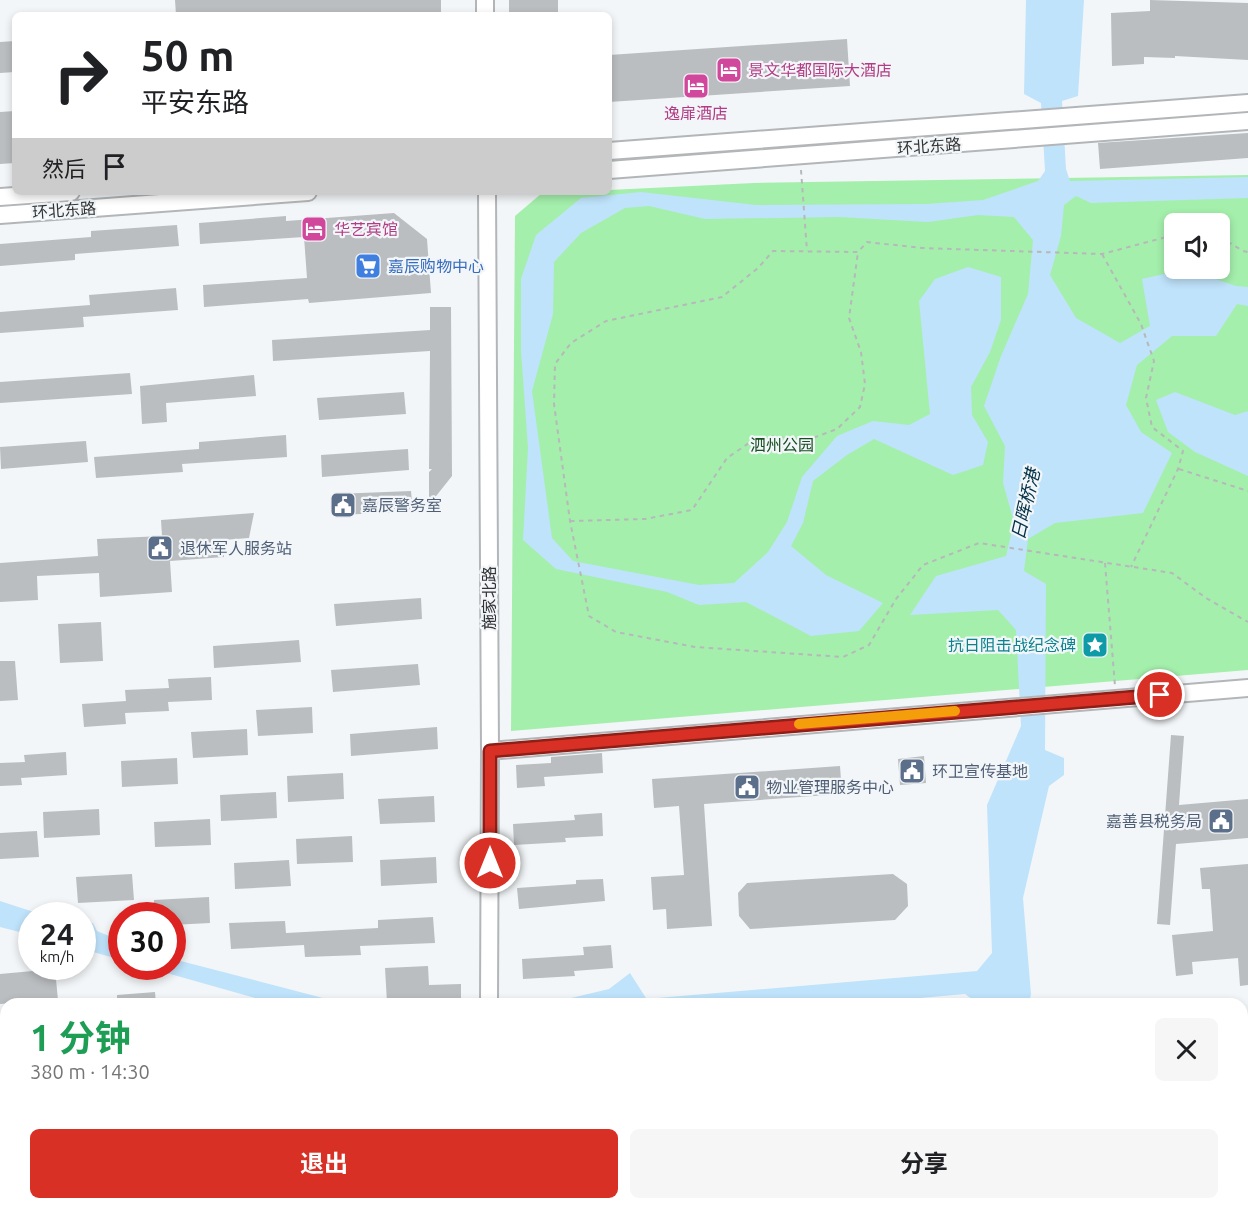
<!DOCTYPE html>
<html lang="zh">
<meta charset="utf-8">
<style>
:root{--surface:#fff;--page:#f6f6f6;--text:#202124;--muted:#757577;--accent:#d93025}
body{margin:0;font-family:Ubuntu,"Noto Sans SC",sans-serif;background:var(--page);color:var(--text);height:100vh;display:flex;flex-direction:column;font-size:22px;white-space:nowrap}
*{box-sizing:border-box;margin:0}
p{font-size:20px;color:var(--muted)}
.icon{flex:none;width:33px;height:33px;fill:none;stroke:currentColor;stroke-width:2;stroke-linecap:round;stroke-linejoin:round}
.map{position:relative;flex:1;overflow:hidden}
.panel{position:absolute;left:0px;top:998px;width:1248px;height:212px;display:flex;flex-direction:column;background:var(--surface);border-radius:18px 18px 0 0;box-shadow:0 3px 9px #0003}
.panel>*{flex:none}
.hud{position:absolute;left:12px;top:12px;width:600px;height:183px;border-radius:9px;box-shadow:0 3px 9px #0003;background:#fff;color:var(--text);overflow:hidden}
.fabs{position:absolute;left:1164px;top:213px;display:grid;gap:12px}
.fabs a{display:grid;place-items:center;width:66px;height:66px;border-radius:9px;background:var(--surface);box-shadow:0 3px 9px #0003;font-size:30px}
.speed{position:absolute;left:18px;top:902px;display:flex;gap:12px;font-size:30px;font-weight:700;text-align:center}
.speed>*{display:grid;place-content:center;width:78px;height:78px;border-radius:50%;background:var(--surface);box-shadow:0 3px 9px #0003;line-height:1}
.speed small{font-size:15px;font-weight:400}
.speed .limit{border:9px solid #d22;background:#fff;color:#111}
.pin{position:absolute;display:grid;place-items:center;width:51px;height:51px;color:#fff;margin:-26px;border:3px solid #fff;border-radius:50%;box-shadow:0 2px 6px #0007}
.me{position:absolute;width:66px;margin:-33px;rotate:0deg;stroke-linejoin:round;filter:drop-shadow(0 0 4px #0008)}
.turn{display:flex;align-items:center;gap:21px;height:126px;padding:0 30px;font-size:27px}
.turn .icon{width:78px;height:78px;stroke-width:2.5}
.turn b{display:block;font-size:42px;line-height:51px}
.then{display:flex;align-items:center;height:57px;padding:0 30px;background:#0003;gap:12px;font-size:22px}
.round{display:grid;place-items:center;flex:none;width:63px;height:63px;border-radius:9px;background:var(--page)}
.summary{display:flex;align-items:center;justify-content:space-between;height:102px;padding:0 30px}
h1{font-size:36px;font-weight:700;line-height:45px;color:#1e9e55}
.primary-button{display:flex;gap:12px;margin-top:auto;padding:12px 30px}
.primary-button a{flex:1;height:69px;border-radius:9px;background:var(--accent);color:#fff;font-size:24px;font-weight:700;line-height:69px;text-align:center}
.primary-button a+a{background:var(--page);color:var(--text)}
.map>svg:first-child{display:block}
</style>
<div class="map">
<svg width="1248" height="1208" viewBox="0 0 1248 1208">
<rect width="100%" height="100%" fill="#f3f6f8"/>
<path fill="#a4efac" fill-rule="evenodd" d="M 1248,175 L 1248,670 L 511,731 L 515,216 L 542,193 L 609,192 L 609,190 L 754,183 ZM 1174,224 L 1220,224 L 1220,268 L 1174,268 Z"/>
<path fill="#bfe3fb" d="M 1026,0 L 1084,0 L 1078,96 L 1062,101 L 1066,169 L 1070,181 L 1248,177 L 1248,198 L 1091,203 L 1076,196 L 1064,205 L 1061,236 L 1050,275 L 1076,318 L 1120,343 L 1150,326 L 1142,279 L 1186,269 L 1236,286 L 1248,287 L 1248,306 L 1237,304 L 1216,336 L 1172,336 L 1137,365 L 1126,405 L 1141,432 L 1172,453 L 1143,513 L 1055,523 L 1028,539 L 1024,571 L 1046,584 L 1045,750 L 1064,758 L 1064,775 L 1049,786 L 1023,898 L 1031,994 L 1029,1003 L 977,1003 L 965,994 L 853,1004 L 550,1003 L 609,989 L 630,973 L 646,998 L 657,998 L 977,971 L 992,953 L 987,805 L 1021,726 L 1016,630 L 998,610 L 910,615 L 936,576 L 1006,556 L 1014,522 L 1003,483 L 1005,446 L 984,406 L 1001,356 L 1028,294 L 1033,240 L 1014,217 L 978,215 L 928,222 L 839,217 L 705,219 L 649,206 L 625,208 L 581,233 L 554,262 L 553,314 L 532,391 L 552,538 L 573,561 L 699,585 L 734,583 L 768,552 L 787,522 L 802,477 L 837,436 L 873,421 L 909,425 L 930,414 L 919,301 L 935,279 L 968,267 L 1001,277 L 1001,320 L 990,352 L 971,387 L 972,415 L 988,442 L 983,465 L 953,475 L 874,439 L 847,455 L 813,481 L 803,523 L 791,546 L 826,575 L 883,603 L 859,631 L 811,636 L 746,602 L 699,605 L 667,592 L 556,569 L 523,540 L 528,448 L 521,351 L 521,279 L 536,235 L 581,198 L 641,192 L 756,205 L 926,204 L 983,200 L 1038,181 L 1045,171 L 1041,103 L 1024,94 Z
M 1175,392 L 1235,415 L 1248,411 L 1248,476 L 1195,452 L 1168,432 L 1156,400 Z
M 0,901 L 43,915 L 32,915 L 31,935 L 0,927 Z
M 93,923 L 97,931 L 121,941 L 121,960 L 83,949 L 83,927 Z
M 173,959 L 342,1003 L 273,1003 L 142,966 L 172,966 Z"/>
<path fill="#bbbec0" d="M 175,0 L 441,0 L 441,15 L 176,15 Z
M 509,0 L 558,0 L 558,15 L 509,15 Z
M 1150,0 L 1248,3 L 1248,60 L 1175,56 L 1175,58 L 1144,57 L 1144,64 L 1112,66 L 1111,13 L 1150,11 Z
M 847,39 L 850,86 L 609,102 L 609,55 Z
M 15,41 L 15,72 L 0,73 L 0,42 Z
M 15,111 L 15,163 L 0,164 L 0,112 Z
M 1248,133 L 1248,158 L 1100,169 L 1098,143 Z
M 394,213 L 427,239 L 431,293 L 309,303 L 308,299 L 204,307 L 203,285 L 307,278 L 304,237 L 200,244 L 199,223 L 286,216 L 286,221 Z
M 177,225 L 179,246 L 75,254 L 75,260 L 0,266 L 0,244 L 91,237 L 91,231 Z
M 176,288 L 178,310 L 83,317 L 84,327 L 0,333 L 0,312 L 90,305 L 89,295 Z
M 430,307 L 451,307 L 452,476 L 429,505 L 429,472 L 432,469 L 429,469 L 430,351 L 273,361 L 272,340 L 430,330 Z
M 130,373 L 132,394 L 0,403 L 0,382 Z
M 254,375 L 256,396 L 166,403 L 167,422 L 142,424 L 140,386 Z
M 404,392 L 406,414 L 319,420 L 317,398 Z
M 286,435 L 287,457 L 182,464 L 183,472 L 96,478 L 94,457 L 199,449 L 199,442 Z
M 86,441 L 88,462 L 1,469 L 0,447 Z
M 408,449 L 409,470 L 322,477 L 321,455 Z
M 411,491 L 413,512 L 335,515 L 336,494 Z
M 254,513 L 249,538 L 223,540 L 224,557 L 170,561 L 172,592 L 100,597 L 99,573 L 37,576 L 38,600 L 0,602 L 0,563 L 98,556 L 97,539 L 162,536 L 161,520 Z
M 421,598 L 422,619 L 336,626 L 334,604 Z
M 101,622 L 103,661 L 60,663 L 58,624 Z
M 299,640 L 301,662 L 214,668 L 213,646 Z
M 0,661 L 15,661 L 18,700 L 0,701 Z
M 418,664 L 420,685 L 333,692 L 331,670 Z
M 211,677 L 212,700 L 168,702 L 169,711 L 125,713 L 126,724 L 84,727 L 82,704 L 126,701 L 125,690 L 169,688 L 168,679 Z
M 312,707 L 313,733 L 258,736 L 256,710 Z
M 437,727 L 438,749 L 351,756 L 350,734 Z
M 247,729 L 248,755 L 193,758 L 191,732 Z
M 1171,735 L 1184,736 L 1179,805 L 1248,799 L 1248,838 L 1176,844 L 1170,925 L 1157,924 Z
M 66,752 L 67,775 L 21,778 L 22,785 L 0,786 L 0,763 L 25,762 L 24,755 Z
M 602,753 L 603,773 L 544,777 L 545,786 L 517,788 L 516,765 L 551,763 L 551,757 Z
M 924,756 L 926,783 L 900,785 L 898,759 Z
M 177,758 L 178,784 L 122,787 L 121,761 Z
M 840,766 L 842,794 L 704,804 L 712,926 L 667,929 L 666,909 L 653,910 L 651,877 L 684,875 L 679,806 L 654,808 L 652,779 Z
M 343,773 L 344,799 L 288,802 L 287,776 Z
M 276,792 L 277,818 L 221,821 L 220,795 Z
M 434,796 L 435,822 L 380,824 L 378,799 Z
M 99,809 L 100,835 L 44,838 L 43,812 Z
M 602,813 L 603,836 L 565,838 L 566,842 L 514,845 L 513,824 L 575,820 L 574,815 Z
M 210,819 L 211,845 L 155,847 L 154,822 Z
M 37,831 L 39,857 L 0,859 L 0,833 Z
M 352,836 L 353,862 L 297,864 L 296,839 Z
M 436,857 L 437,883 L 381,886 L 380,860 Z
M 289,860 L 291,886 L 235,889 L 234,863 Z
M 1248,864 L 1248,985 L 1240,986 L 1238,958 L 1192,962 L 1193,974 L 1176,976 L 1172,935 L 1213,931 L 1210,889 L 1202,889 L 1200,868 Z
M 132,874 L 134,900 L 78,903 L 76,877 Z
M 893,874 L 907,884 L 908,906 L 895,920 L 750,929 L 739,916 L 738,893 L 747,883 Z
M 603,879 L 605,901 L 519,909 L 517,888 L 576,884 L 576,880 Z
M 209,897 L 210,923 L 172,925 L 172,915 L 154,915 L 154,900 Z
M 433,917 L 435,943 L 360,946 L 361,955 L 305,957 L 304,945 L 231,949 L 229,923 L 285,921 L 286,933 L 378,928 L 378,920 Z
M 611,945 L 613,968 L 574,971 L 575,976 L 523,979 L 522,959 L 584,955 L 583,947 Z
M 428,966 L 429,985 L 461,984 L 461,1004 L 387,1003 L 385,968 Z
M 55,969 L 58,1000 L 0,1004 L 0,974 Z
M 155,992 L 156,1004 L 117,1004 L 117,995 Z"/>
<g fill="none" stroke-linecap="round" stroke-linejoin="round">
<g stroke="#b3b6b8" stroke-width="20">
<path id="minor" d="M 485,0 L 485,15
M 609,151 L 1248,103
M 609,170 L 1248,121
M 487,192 L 490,751 L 489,1004
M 0,197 L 71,192
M 0,215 L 308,192
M 490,751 L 1248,688
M 488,1208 L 488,1203
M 1196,1208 L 1248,1203"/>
</g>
<path stroke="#b6b8ba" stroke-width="2" stroke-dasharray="4.5 4.5" stroke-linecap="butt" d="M 801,170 L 807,251
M 1174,235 L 1102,254 L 922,248 L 867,242 L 858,252 L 773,251 L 758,268 L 722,297 L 606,321 L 571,343 L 555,364 L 554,404 L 570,521 L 589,616 L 616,632 L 695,647 L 843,657 L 869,645 L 896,599 L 923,565 L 979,543 L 1172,573 L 1206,598 L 1248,622
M 1220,237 L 1243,251 L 1248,252
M 1102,254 L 1141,324 L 1154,361 L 1146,398 L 1152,427 L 1183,451 L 1178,469 L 1131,567
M 1179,469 L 1248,491
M 570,521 L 645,519 L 692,510 L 727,458 L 749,443 L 775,436 L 805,441 L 837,429 L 860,407 L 865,384 L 861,352 L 849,318 L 858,252
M 1105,563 L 1115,686"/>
<use href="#minor" stroke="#fff" stroke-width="16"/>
</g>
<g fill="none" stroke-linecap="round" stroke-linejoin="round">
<g stroke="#8d1f18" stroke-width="15">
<path id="route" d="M 490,863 L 490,751 L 1160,695"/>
</g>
<use href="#route" stroke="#d93025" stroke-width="10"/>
<path stroke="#f59e0b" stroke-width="10" d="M 799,724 L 955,711"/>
</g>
<defs>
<g id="hotel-square" transform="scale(1.35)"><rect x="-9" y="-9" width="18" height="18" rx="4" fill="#d1479c" stroke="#f3f6f8"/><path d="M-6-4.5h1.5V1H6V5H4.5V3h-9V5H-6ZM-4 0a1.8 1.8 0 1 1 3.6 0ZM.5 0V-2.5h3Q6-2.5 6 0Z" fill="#fff"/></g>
<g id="supermarket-square" transform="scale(1.35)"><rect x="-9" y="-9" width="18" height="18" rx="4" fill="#3f7fe0" stroke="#f3f6f8"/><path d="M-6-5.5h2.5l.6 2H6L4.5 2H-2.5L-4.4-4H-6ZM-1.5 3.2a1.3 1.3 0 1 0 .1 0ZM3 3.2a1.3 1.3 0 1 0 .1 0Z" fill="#fff"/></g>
<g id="civic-square" transform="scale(1.35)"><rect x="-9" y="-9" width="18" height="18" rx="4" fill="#5c6f8a" stroke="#f3f6f8"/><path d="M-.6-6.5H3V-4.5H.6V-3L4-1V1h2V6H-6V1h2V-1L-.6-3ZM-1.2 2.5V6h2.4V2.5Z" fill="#fff"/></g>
<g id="sight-square" transform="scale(1.35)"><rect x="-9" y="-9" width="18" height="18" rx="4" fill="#0f9aa8" stroke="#f3f6f8"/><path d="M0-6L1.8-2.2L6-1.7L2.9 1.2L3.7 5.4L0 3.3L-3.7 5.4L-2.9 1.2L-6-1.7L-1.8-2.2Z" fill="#fff"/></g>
</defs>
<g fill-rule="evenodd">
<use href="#hotel-square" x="729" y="70"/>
<use href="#hotel-square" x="696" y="86"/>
<use href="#hotel-square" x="314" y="229"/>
<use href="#supermarket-square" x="368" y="266"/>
<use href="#civic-square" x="343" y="505"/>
<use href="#civic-square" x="160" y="548"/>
<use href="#sight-square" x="1095" y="645"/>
<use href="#civic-square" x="912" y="771"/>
<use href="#civic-square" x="747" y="787"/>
<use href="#civic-square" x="1221" y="821"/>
</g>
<g text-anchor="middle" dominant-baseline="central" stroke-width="4.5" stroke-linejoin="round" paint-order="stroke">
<g font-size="16" fill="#b23c85" stroke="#f3f6f8" text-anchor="start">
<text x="748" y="70">景文华都国际大酒店</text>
<text x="696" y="113" text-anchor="middle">逸扉酒店</text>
<text x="334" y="229">华艺宾馆</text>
</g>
<g font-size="16" fill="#323334" stroke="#f3f6f8">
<text transform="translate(929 146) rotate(-4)">环北东路</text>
<text transform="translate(64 210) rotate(-4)">环北东路</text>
<text transform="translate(489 598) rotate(-90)">施家北路</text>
</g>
<g font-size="16" fill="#366cbe" stroke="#f3f6f8" text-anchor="start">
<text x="388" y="266">嘉辰购物中心</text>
</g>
<g font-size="16" fill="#174e22" stroke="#f3f6f8">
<text x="782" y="445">泗州公园</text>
</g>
<g font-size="16" fill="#4e5e75" stroke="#f3f6f8" text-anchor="start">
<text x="362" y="505">嘉辰警务室</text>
<text x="180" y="548">退休军人服务站</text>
<text x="932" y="771">环卫宣传基地</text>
<text x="766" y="787">物业管理服务中心</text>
<text x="1202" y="821" text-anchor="end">嘉善县税务局</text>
</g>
<g font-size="16" fill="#0d838f" stroke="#f3f6f8" text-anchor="end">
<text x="1076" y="645">抗日阻击战纪念碑</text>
</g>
<g font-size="18" font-style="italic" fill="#023147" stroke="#f3f6f8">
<text transform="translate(1025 504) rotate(-77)">日晖桥港</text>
</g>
</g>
</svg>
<div class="fabs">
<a><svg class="icon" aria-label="sound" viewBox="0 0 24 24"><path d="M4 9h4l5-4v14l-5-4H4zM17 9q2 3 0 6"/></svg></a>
</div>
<div class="speed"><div>24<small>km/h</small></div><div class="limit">30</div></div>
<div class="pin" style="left:1160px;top:695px;background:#d93025"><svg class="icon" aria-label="arrive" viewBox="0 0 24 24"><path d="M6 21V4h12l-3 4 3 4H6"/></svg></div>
<svg class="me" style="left:490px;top:863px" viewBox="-20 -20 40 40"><circle r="17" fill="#d93025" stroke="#fff" stroke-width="3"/><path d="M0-11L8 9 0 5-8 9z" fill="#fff"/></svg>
<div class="hud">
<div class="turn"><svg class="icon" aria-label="right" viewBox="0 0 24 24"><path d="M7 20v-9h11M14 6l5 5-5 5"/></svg><div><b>50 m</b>平安东路</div></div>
<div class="then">然后<svg class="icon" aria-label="arrive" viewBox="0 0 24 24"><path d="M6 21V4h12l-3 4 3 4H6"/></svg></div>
</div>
<section class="panel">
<div class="summary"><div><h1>1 分钟</h1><p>380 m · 14:30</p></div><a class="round"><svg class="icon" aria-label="close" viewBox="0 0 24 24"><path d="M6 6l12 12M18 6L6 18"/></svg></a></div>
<div class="primary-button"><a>退出</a><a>分享</a></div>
</section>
</div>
